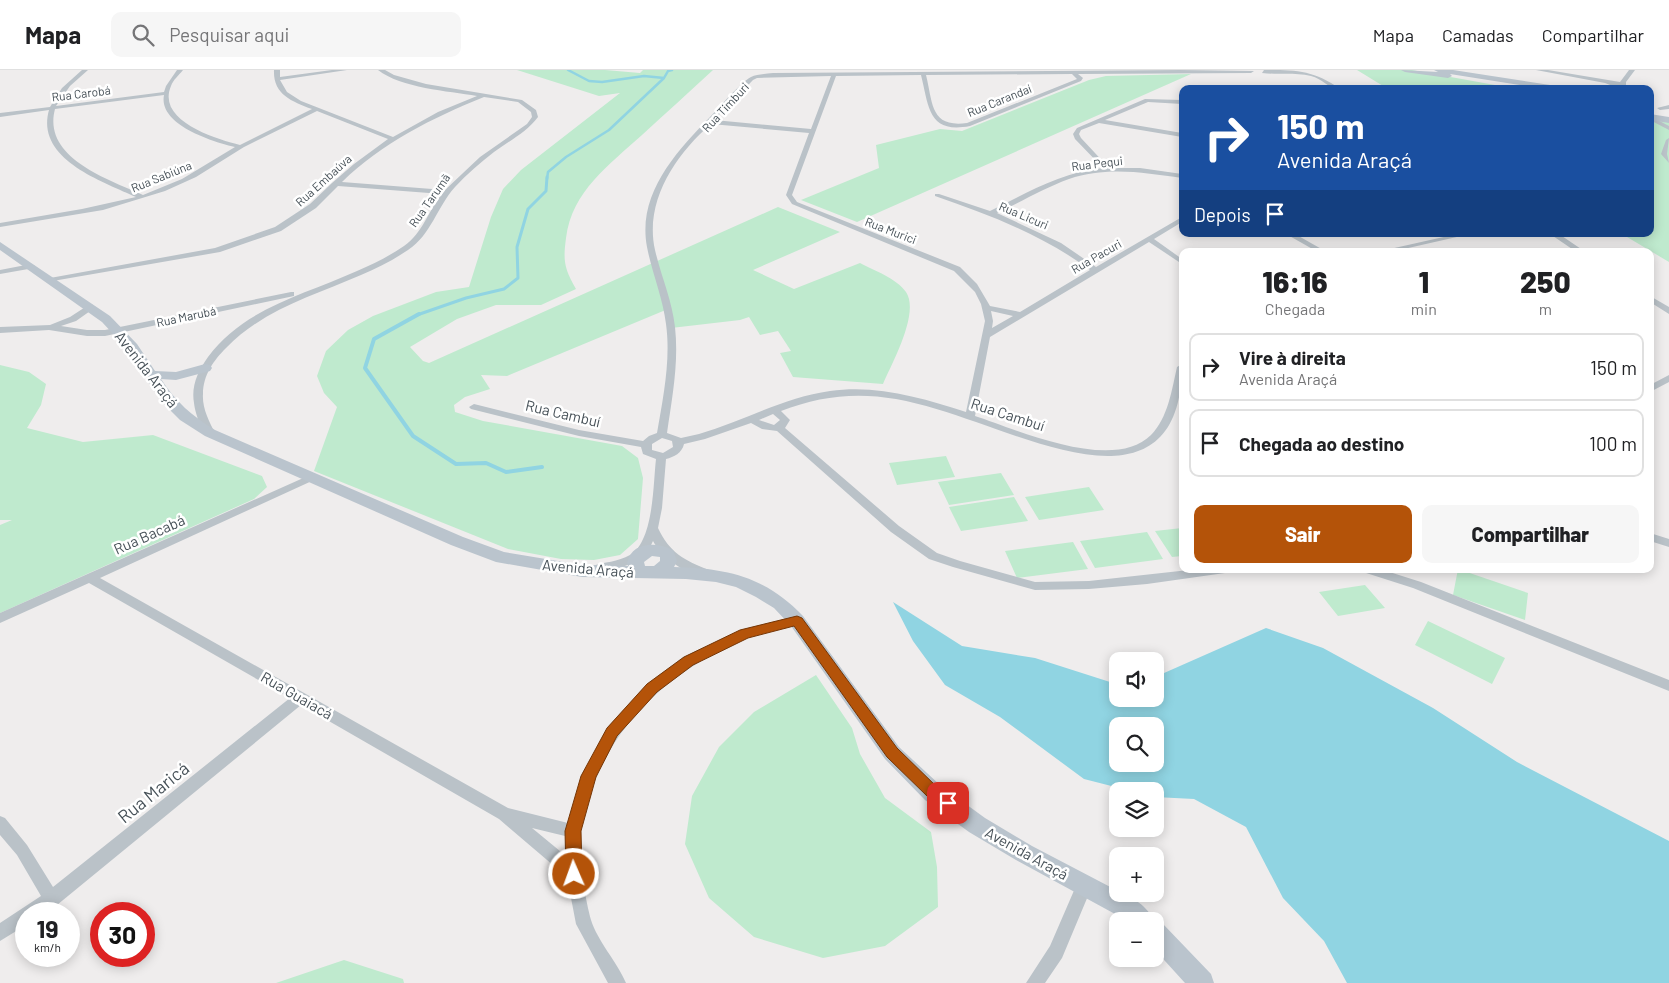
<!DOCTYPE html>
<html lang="pt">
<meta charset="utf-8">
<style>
:root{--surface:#fff;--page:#f6f6f6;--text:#202124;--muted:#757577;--line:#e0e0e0;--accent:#b45309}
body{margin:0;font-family:Barlow,sans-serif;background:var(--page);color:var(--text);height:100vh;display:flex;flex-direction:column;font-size:19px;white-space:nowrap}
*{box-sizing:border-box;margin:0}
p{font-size:16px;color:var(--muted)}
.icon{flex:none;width:28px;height:28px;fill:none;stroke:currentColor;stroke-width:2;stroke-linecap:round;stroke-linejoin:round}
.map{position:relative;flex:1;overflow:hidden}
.side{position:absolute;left:1179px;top:178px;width:475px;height:325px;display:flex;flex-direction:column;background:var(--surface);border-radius:10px;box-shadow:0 2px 12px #0003}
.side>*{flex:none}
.guide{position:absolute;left:1179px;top:15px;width:475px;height:152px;border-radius:10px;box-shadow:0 2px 12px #0003;background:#1a4fa0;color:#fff;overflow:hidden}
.controls{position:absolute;left:1109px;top:582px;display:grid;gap:10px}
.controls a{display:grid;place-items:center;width:55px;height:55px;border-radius:10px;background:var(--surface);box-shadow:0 2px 12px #0003;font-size:25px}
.speed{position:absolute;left:15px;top:832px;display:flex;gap:10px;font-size:25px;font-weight:700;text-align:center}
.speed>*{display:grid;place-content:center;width:65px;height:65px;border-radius:50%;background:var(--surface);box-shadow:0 2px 12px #0003;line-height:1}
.speed small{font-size:12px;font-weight:400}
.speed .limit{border:8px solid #d22;background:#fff;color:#111}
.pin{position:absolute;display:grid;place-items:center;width:42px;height:42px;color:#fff;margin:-21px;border-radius:10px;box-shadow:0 2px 8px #0006}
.me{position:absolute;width:55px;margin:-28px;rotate:358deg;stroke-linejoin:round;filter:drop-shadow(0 0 4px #0008)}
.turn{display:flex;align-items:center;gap:18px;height:105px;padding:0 15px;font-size:22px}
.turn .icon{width:65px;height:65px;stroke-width:2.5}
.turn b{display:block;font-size:35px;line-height:42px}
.then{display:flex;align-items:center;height:48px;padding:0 15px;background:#0003;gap:10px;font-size:19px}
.eta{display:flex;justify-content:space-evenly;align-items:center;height:85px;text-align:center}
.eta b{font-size:30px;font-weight:800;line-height:35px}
.action{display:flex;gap:10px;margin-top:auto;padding:10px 15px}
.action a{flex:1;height:58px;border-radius:10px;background:var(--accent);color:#fff;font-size:20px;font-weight:800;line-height:58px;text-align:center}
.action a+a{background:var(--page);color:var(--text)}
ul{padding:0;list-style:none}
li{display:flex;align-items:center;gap:15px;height:68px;margin:0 10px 8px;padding:0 5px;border:2px solid var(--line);border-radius:10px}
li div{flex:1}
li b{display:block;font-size:19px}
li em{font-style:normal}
header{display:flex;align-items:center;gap:30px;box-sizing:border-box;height:70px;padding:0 25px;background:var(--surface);border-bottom:1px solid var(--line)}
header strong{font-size:24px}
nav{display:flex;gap:28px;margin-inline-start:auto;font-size:18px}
.search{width:350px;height:45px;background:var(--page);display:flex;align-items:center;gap:12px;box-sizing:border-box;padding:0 18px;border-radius:10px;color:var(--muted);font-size:19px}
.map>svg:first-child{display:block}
</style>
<header>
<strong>Mapa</strong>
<div class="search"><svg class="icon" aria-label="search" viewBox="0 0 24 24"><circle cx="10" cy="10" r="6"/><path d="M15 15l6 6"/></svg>Pesquisar aqui</div>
<nav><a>Mapa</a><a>Camadas</a><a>Compartilhar</a></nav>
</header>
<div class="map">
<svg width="1669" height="913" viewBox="0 0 1669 913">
<rect width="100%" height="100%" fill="#efeded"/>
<path fill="#bfeace" d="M 517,0 L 605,0 L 640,3 L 643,0 L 713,0 C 689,22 665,44 642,65 C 609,95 572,121 566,168 C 563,191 564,198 576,219 L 541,235 L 496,235 L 457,249 L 410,277 L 423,291 L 429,293 L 778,137 L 840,162 L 753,200 L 794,219 L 860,193 C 875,201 896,208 906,222 C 920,243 892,293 883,314 L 793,307 L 780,283 L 791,281 L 778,261 L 760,265 L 749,247 L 740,250 L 671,258 L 668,239 L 507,306 L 481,305 L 490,319 L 465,327 L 454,335 L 455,342 L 483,351 L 622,376 L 638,388 L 643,408 L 638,469 L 620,485 L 594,490 L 561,489 L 508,479 L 314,401 L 337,337 L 324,323 L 317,306 L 326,281 L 348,260 L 373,246 L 436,222 L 469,217 L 491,147 L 503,119 L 521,100 L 620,23 L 599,26 Z
M 1357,0 L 1412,0 L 1517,19 L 1388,19 Z
M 1191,4 L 857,152 L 801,130 L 879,98 L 876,75 L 940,59 L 962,61 L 1089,10 L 1106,6 Z
M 1650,45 L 1669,49 L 1669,192 L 1622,164 L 1650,164 Z
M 0,295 L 29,302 L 46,314 L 41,335 L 27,358 L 83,372 L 153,365 L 262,406 L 267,417 L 254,429 L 0,543 L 0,455 L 12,450 L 0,450 Z
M 946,386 L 955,407 L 897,415 L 889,393 Z
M 1001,403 L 1014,425 L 949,435 L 938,412 Z
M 1089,417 L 1104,440 L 1039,450 L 1025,427 Z
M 1014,427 L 1028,451 L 961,461 L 949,437 Z
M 1182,458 L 1182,486 L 1172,487 L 1155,461 Z
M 1147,462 L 1163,489 L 1095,498 L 1080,471 Z
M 1073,472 L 1088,499 L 1017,508 L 1005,481 Z
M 1458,499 L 1528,523 L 1525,550 L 1453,525 Z
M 1365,515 L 1385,538 L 1338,546 L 1319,522 Z
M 1428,551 L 1505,588 L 1492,614 L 1415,575 Z
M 816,605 L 852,658 L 860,684 L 885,728 L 931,762 L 937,797 L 938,837 L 885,876 L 823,888 L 754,867 L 709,828 L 685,774 L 692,726 L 719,677 L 754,642 Z
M 344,890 L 403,909 L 404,913 L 276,913 Z"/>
<path fill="#90d4e2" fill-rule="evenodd" d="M 893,532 L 962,576 L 1035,588 L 1110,612 L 1117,611 L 1118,629 L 1155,629 L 1155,607 L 1266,558 L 1323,578 L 1433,638 L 1517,692 L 1669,771 L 1669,913 L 1347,913 L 1324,871 L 1283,828 L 1246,757 L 1194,729 L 1155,727 L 1155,721 L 1131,721 L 1084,709 L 1000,647 L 945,615 L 913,571 ZM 1118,656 L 1155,656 L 1155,694 L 1118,694 Z"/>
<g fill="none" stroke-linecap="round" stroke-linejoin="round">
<path stroke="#90d4e2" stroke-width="2.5" d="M 568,0 L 589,11 L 602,12 L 644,6 L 664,8
M 547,109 L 548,102 L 566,87 L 609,60 L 664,8 L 668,1 L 672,0"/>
<path stroke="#90d4e2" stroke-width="3" d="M 417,245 L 466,228 L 504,219 L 518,208 L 517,177 L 528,139 L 546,121 L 547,107"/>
<path stroke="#90d4e2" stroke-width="4" d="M 419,244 L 374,269 L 365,298 L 413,366 L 456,394 L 486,393 L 506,402 L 542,397"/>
<path fill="#bac2c8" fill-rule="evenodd" d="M 82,0 L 88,0 L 70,16 L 56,36 L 164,22 L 166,16 L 177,0 L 183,0 C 179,5 173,10 171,16 C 156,51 216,69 240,75 L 312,39 C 291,31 273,24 274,0 L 280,0 L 280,7 L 332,0 L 347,0 L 280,10 L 287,22 L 301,31 L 393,67 L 438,42 L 477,26 C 448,21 401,18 378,0 L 385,0 L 394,5 L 426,14 L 522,30 L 536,40 L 538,47 C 527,62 509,71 494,82 C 480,93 467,104 455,117 C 437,137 431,165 408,180 C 393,190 378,198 361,205 C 313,226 264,239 226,278 C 214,290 203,305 203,324 C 202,338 209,351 215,363 L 210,366 C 201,363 195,342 194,333 C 191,316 198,301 208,287 C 244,238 304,225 357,201 C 374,194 389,186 404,176 C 423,163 428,141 442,124 L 338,116 L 316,138 L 281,161 L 220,182 L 47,212 L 47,208 L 50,208 L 215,178 L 275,157 L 310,134 L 332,113 L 354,94 L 388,69 L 317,41 L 244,77 L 196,107 L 165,121 L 103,140 L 0,157 L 0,153 L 82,139 L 136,127 C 102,111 35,89 49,40 L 0,47 L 0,43 L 50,37 L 62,18 ZM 164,25 C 158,55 214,72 235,77 L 182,109 L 143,125 C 108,109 42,88 55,39 ZM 484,27 L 518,32 L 531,42 L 532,47 L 527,54 L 480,87 L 445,120 L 342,112 C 382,73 432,48 484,27 Z
M 1180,0 L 1254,1 L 1251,3 L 1078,4 L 1083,8 L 1081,11 L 970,56 C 928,64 929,37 921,5 L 836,6 L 792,125 L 797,132 L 807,136 L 960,197 L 977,214 L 990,236 L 1020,242 L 1090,200 C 1043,165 990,145 935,126 L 935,124 L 939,124 L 990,141 C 1027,123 1061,102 1103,98 L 1075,69 L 1073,64 L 1077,58 L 1145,29 L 1182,30 L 1182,34 L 1148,32 L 1105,50 L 1182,63 L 1182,67 L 1099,53 L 1081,60 L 1079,64 L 1081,68 L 1109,98 L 1140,98 L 1182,104 L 1182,108 C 1145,103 1107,96 1069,109 C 1044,118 1021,132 997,143 L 1061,173 L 1096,197 L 1182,147 L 1182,152 L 1154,169 L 1182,189 L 1182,194 L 1149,172 L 990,267 L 975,346 C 1018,360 1113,403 1151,365 C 1168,348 1172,319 1177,297 L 1182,294 C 1182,434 1056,380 976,352 C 950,343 923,334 896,329 C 856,322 819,326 781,341 L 790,350 L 785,358 L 899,456 L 937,483 L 960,491 L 1035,512 L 1089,511 L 1198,499 L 1234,499 L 1232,502 L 1147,514 L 1089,519 L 1035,520 L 953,497 L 929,489 L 891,462 L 777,361 L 762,359 L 751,353 L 705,369 L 684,374 C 682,383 674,387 666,389 L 662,438 L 658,458 C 669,482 685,491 709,500 L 711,503 L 709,506 C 692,511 661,486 653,471 C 643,495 619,498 596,503 L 592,502 L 590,499 L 592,496 C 604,492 618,492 630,485 C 654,471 653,414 656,389 L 643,384 L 641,377 L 579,366 L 471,339 L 469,337 L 474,334 L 579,360 L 643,371 L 649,366 L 657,363 C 663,328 671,290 666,254 C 663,228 652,203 647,177 C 637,124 676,82 710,47 C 720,37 740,13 751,7 C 757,4 766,4 773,3 ZM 1072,4 L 1077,9 L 967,53 C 930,58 933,33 926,5 ZM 831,6 L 811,59 L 714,50 L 753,10 L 757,8 ZM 711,54 L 809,63 L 786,125 L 792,134 L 954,201 L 975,222 L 981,234 L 985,251 L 966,342 C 923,328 876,314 830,321 C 785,327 743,351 699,364 L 681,368 L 667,363 C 672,328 679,293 675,257 C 672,230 661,206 655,180 C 644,131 676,84 711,54 ZM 991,241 L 1013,246 L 992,258 L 993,251 ZM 773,344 L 780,350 L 774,355 L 759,350 ZM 662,368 L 672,371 L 673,377 L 663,383 L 652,380 L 652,374 Z
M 1264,0 C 1295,0 1314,0 1340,19 C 1328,19 1322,8 1311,6 C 1294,2 1279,5 1262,3 Z
M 1536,0 L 1548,0 L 1620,12 L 1629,0 L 1635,0 L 1626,12 L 1626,16 L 1618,18 L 1605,13 Z
M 1669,35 L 1669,39 L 1660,40 L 1657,38 Z
M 1650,46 L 1669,56 L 1669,60 L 1650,50 Z
M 1669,68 L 1667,84 L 1669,93 L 1661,84 L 1666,70 Z
M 1286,164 L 1295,164 L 1325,181 L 1316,181 Z
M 1457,164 L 1470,164 L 1395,181 L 1381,181 Z
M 1550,164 L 1559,164 L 1584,181 L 1575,181 Z
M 31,194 L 35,196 L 34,198 L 0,204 L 0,200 Z
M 291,222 L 294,222 L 294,226 L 105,266 L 87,266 L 49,260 L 0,263 L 0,257 L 50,255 L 70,247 L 90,234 L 93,235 L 93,239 L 76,251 L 61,256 L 87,260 L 105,260 Z
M 1650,226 L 1669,237 L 1669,244 L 1650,232 Z
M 1669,305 L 1669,312 L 1650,322 L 1650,315 Z
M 310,405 L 315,408 L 314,410 L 100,508 L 508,738 L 568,753 L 582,706 L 607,658 L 647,614 L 683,587 L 741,560 L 797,546 L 801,548 L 803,551 L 801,554 C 784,560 763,561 746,568 C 661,605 598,665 581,760 C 577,782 585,828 591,850 C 597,870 617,892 626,913 L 608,913 L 576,854 L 567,807 L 499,749 L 301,635 L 57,835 L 43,844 L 26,844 L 26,855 L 0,871 L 0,853 L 41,826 L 17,785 L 0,765 L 0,746 L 5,748 L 27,775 L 53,817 L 290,628 L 89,513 L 0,553 L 0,543 ZM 532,758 L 565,766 L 566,786 Z
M 1650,463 L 1669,469 L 1669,477 L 1650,471 Z
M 1361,499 L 1380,499 L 1421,512 L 1669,610 L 1669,621 L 1413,518 L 1363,502 Z
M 1085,806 L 1091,809 L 1093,814 L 1062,888 L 1045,913 L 1026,913 L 1050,876 L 1079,809 Z"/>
<path fill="#bac4cd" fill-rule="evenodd" d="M 1401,0 L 1438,2 L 1434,0 L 1453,0 L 1563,17 L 1567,19 L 1546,19 L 1450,4 L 1452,6 L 1448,8 L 1405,2 Z
M 1650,44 L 1669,47 L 1669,53 L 1650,50 Z
M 0,172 L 110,246 L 137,274 L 155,301 L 176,302 L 205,294 L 210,295 L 212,298 L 210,301 L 176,310 L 161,309 C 176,332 192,346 215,360 L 463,467 L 504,482 L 582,495 L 628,496 L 627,493 C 632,471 657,472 673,480 L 677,491 L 674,497 C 727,498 766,507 803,546 L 899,677 L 941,716 L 985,748 L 1032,776 L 1118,821 L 1118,824 C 1131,824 1149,838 1154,851 L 1163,854 L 1211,904 L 1214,913 L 1185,913 L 1155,880 L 1155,851 L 1124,851 L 1115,844 L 1016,790 L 969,762 L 925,730 L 885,689 L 791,556 L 774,538 L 756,527 L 736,517 L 716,512 L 686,509 L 582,507 L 496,492 L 451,475 L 205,366 L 180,350 L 162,332 L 127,279 L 102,252 L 0,180 ZM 652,486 L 660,487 L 660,491 L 654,496 L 645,496 L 644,492 Z"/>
</g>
<path fill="#b45309" stroke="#753606" d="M 797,546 L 802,548 L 897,678 L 938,718 L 953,728 L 955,733 L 953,738 L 948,740 L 928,727 L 887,687 L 794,556 L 748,568 L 693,595 L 657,622 L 617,666 L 596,707 L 581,761 L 582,804 L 580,809 L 574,811 L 569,809 L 566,804 L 565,761 L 581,706 L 607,658 L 647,614 L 684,587 L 740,560 Z"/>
<g text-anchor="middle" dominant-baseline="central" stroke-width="5" stroke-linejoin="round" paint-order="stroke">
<g font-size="12" fill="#475158" stroke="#fff">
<text transform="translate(81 23) rotate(-7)">Rua Carobá</text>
<text transform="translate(999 30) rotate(-22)">Rua Carandaí</text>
<text transform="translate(725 37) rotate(-47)">Rua Timburi</text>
<text transform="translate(1097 93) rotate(-7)">Rua Pequi</text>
<text transform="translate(161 106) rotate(-22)">Rua Sabiúna</text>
<text transform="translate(323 110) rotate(-42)">Rua Embaúva</text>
<text transform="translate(429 130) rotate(-55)">Rua Tarumã</text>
<text transform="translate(1024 145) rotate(23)">Rua Licuri</text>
<text transform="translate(891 160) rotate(21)">Rua Murici</text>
<text transform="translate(1096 186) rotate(-30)">Rua Pacuri</text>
<text transform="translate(186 246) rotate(-12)">Rua Marubá</text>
</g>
<g font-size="15" fill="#475158" stroke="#fff">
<text transform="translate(147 299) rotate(52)">Avenida Araçá</text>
<text transform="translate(563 343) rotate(13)">Rua Cambuí</text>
<text transform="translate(1008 344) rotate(18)">Rua Cambuí</text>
<text transform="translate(149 464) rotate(-24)">Rua Bacabá</text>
<text transform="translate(588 498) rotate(5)">Avenida Araçá</text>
<text transform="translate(297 625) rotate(30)">Rua Guaiacá</text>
<text transform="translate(1027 783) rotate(29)">Avenida Araçá</text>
</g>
<g font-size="18" fill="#475158" stroke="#fff">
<text transform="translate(153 722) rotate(-39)">Rua Maricá</text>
</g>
</g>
</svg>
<div class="controls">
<a><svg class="icon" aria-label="sound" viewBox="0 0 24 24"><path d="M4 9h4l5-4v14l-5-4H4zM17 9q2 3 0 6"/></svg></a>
<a><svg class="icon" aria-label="search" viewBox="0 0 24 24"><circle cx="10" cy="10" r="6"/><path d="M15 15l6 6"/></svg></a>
<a><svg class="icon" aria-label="layers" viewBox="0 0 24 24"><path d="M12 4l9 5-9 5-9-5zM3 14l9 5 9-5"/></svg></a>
<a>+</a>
<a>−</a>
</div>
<div class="speed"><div>19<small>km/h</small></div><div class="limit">30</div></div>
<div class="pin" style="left:948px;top:733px;background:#d93025"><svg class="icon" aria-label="arrive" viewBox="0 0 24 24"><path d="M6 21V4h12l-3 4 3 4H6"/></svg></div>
<svg class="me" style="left:574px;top:804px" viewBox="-20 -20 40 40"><circle r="17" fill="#b45309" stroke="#fff" stroke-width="3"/><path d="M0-11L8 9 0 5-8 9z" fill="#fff"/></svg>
<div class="guide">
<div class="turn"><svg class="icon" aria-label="right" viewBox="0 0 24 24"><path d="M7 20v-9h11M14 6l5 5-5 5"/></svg><div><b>150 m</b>Avenida Araçá</div></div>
<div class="then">Depois<svg class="icon" aria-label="arrive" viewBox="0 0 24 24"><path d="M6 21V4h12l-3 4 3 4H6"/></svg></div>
</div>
<section class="side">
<div class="eta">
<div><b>16:16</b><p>Chegada</p></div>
<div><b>1</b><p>min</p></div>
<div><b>250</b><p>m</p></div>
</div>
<ul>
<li><svg class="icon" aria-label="right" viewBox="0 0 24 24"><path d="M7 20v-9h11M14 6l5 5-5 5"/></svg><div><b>Vire à direita</b><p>Avenida Araçá</p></div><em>150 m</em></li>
<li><svg class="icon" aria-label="arrive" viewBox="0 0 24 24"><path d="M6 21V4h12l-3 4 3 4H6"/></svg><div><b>Chegada ao destino</b></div><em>100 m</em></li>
</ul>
<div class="action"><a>Sair</a><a>Compartilhar</a></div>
</section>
</div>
